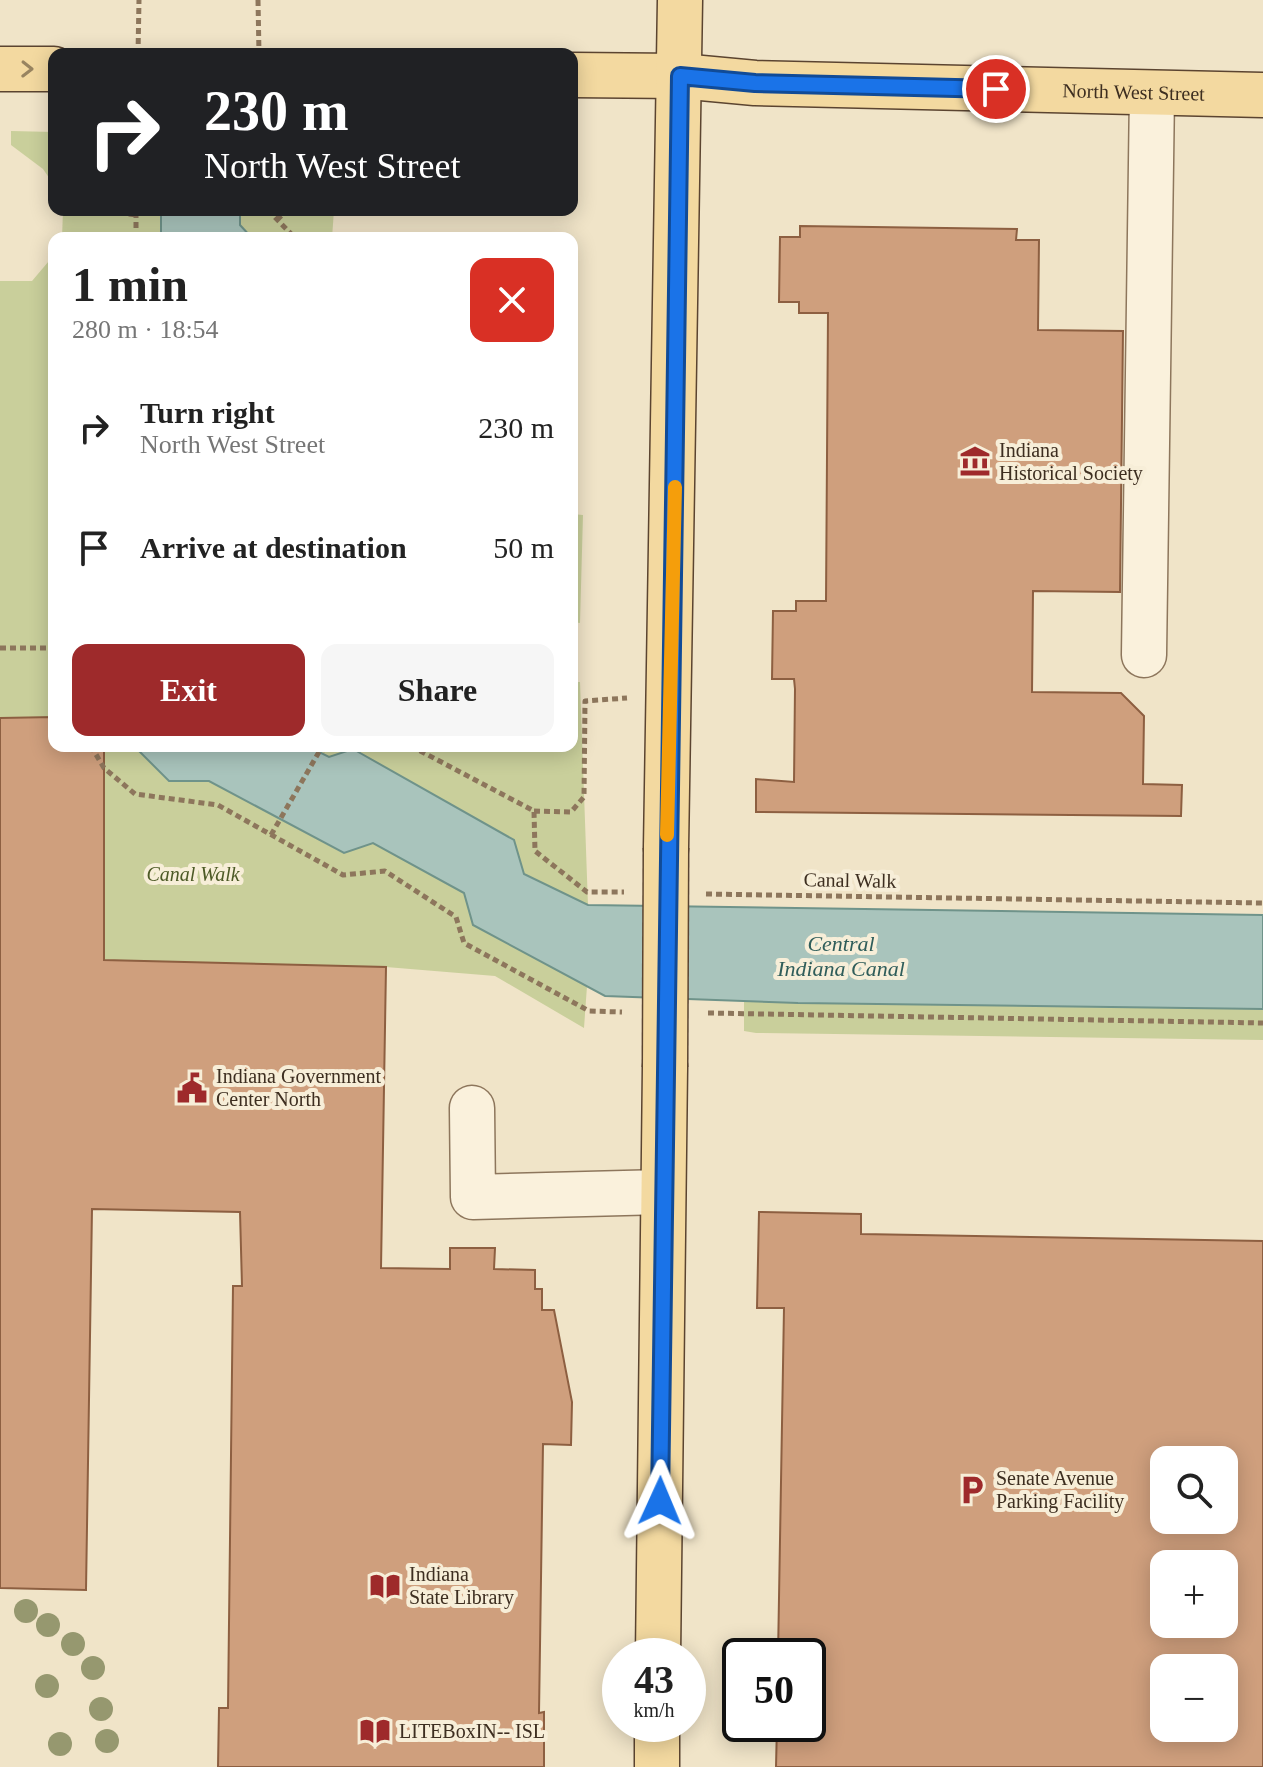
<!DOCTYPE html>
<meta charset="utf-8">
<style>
:root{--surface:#fff;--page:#f6f6f6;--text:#222;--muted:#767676;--accent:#9e2a2b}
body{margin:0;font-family:Georgia,serif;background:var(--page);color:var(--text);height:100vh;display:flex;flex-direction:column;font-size:30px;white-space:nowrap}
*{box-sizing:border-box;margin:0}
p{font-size:26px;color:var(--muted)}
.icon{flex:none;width:44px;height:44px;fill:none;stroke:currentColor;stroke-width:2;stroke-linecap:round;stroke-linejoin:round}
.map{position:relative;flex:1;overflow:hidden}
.side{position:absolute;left:48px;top:232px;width:530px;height:520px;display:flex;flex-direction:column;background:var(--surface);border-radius:16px;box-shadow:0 4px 20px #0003}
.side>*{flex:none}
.guide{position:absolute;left:48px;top:48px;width:530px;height:168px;border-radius:16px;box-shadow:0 4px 20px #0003;background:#202124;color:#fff;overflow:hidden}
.controls{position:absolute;left:1150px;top:1446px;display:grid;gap:16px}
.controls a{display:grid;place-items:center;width:88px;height:88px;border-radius:16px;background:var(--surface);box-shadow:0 4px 20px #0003;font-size:40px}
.speed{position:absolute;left:602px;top:1638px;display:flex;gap:16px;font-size:40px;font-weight:700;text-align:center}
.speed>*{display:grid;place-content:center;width:104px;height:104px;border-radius:50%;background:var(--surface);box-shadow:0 4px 20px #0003;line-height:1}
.speed small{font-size:20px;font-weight:400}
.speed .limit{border:4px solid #111;border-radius:12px;background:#fff;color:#111}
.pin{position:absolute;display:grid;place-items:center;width:68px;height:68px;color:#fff;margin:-34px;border:4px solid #fff;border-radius:50%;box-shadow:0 2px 8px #0007}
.me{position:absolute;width:88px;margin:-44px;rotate:1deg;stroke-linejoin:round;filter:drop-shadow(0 0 6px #0008)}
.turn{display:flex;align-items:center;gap:28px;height:168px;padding:0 24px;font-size:36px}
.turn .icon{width:104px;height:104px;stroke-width:2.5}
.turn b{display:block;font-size:56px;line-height:68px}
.round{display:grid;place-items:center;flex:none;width:84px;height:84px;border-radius:16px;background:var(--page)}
.headline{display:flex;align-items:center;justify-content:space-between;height:136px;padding:0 24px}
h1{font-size:48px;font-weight:600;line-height:60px}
.button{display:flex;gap:16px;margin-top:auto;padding:16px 24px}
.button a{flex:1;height:92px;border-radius:16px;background:var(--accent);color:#fff;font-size:32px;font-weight:600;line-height:92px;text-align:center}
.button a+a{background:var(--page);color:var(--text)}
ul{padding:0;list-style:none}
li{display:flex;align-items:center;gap:24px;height:120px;padding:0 24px}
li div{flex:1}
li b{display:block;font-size:30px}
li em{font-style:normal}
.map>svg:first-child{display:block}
</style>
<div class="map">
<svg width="1263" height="1767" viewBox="0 0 1263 1767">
<rect width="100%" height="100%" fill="#f0e4c8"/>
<path fill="#c9cf9b" d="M 11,131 L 54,132 L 54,185 L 43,169 L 11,145 Z
M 63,210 L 161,210 L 161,238 L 62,238 Z
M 240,210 L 334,210 L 332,238 L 252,238 L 240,226 Z
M 54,255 L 54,717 L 0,718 L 0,281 L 32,281 Z
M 572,514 L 583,515 L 580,623 L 572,622 Z
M 572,682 L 580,682 L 588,905 L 524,874 L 307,746 L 572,746 Z
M 104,746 L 134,746 L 168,781 L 209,781 L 343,853 L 373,843 L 464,893 L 473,925 L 587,986 L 584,1028 L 495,976 L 386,967 L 104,960 Z
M 744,1000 L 1263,1009 L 1263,1040 L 756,1033 L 744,1031 Z"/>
<path fill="#a9c4bc" stroke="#6f938a" stroke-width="2" d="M 161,210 L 240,210 L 240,225 L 252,238 L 161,238 Z
M 134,746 L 307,746 L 329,757 L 353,749 L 514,840 L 524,874 L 588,905 L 1263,915 L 1263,1009 L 798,1003 L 605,996 L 473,925 L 464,893 L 373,843 L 344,853 L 209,781 L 169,781 Z"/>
<path fill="#f0e4c8" d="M 149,0 L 232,0 L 244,13 L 244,54 L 144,54 L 145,5 Z"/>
<path fill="#cf9f7d" stroke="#8d5f41" stroke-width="2" fill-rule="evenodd" d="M 800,226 L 1017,229 L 1016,240 L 1039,240 L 1038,330 L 1123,331 L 1120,592 L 1033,591 L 1032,692 L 1121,693 L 1144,716 L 1143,784 L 1182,785 L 1181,816 L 756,812 L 756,779 L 794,782 L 795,689 L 794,679 L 772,679 L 773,611 L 796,611 L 796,601 L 826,601 L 828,313 L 799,313 L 799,302 L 779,302 L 780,237 L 800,237 Z
M 54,717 L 54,746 L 104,746 L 104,960 L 386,967 L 381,1268 L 450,1269 L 450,1248 L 495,1248 L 494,1269 L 535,1270 L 535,1289 L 542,1289 L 542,1310 L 554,1310 L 572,1402 L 571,1445 L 543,1444 L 539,1713 L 544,1712 L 544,1767 L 218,1767 L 219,1708 L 228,1708 L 233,1286 L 242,1286 L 240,1212 L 92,1209 L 86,1590 L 0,1588 L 0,718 Z
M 759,1212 L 861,1214 L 861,1234 L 1263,1241 L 1263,1767 L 776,1767 L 777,1724 L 808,1724 L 808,1656 L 778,1656 L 784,1308 L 757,1308 ZM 1164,1460 L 1224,1460 L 1224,1520 L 1164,1520 ZM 1164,1564 L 1224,1564 L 1224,1624 L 1164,1624 ZM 1164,1668 L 1224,1668 L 1224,1728 L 1164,1728 Z"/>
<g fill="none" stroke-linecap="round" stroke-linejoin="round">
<g stroke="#8d765c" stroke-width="47">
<path id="minor" d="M 1144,655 L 1152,93
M 472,1108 L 473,1197 L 663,1192"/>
</g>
<g stroke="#5b4430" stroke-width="47">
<g id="major">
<path d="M 0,69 L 54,69"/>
<path id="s1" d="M 572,75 L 680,76 L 755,83 L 1263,95"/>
<path d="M 666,848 L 680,0"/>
<path d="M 658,1656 L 665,1067"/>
<path d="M 657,1767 L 657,1724"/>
</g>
</g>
<path stroke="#8d765c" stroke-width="5" stroke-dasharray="6 4" stroke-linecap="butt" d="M 258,0 L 259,54
M 138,54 L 139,0
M 99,210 L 136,215
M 268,210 L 295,238
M 277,220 L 287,210
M 136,238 L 136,210
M 0,648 L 54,648
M 91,746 L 104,768 L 135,794 L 218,805 L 343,875 L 385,871 L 456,917 L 464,943 L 589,1011 L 622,1012
M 411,746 L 534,811 L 535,851 L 587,892 L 624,892
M 534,811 L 571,812 L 584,797 L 585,701 L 627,698
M 271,835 L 319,752 L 332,746
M 706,894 L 1263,903
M 708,1013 L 1263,1023"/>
<use href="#minor" stroke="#faf1dc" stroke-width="44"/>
<use href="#major" stroke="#f3d9a0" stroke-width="44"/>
<g stroke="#5b4430" stroke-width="47" stroke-linecap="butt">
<path id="major-bridge" d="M 665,1067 L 666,848"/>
</g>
<use href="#major-bridge" stroke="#f3d9a0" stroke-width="44"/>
</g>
<g fill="#96986f">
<circle cx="26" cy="1611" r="12"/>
<circle cx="48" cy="1625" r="12"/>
<circle cx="73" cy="1644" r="12"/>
<circle cx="93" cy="1668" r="12"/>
<circle cx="47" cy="1686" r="12"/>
<circle cx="101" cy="1709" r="12"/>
<circle cx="107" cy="1741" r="12"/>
<circle cx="60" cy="1744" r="12"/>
</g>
<defs><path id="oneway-chevron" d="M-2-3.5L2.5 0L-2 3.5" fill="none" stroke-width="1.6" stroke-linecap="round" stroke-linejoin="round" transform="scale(2)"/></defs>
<use stroke="#988460" href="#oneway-chevron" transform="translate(27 69) rotate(1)"/>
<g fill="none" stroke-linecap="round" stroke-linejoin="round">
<g stroke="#114b97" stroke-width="20">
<path id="route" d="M 660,1501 L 680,76 L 755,83 L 996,89"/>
</g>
<use href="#route" stroke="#1a73e8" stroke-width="14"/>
<path stroke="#f59e0b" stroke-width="14" d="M 667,835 L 675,487"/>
</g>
<defs>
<g id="museum-bare" transform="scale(2.4)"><path d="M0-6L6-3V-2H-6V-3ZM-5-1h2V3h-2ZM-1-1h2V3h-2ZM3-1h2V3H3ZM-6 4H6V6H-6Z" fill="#9e2a2b" stroke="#f7eed8" stroke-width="2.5" paint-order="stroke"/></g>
<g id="civic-bare" transform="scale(2.4)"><path d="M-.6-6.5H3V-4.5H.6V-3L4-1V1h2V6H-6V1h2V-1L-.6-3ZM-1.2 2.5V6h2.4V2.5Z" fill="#9e2a2b" stroke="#f7eed8" stroke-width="2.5" paint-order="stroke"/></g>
<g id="parking-bare" transform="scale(2.4)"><path d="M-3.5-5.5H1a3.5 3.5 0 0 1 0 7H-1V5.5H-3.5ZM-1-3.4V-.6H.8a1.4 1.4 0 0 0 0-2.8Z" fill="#9e2a2b" stroke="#f7eed8" stroke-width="2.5" paint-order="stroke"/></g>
<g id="library-bare" transform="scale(2.4)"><path d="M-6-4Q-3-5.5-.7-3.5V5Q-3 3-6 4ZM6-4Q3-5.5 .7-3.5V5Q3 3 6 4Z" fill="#9e2a2b" stroke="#f7eed8" stroke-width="2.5" paint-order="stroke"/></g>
</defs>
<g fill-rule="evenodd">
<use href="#museum-bare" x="975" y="461"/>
<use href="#civic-bare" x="192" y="1088"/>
<use href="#parking-bare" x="972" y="1490"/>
<use href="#library-bare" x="385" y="1586"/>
<use href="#library-bare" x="375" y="1731"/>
</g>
<g text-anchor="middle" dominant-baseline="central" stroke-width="8" stroke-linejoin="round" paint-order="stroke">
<g font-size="20" fill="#3d2e20" stroke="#f7eed8">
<text stroke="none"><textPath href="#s1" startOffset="562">North West Street</textPath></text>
<text transform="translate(850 880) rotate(1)">Canal Walk</text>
</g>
<g font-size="20" fill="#3d2e20" stroke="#f7eed8" text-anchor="start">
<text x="999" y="450">Indiana<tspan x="999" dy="23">Historical Society</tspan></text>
<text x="216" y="1076">Indiana Government<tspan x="216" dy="23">Center North</tspan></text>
<text x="996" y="1478">Senate Avenue<tspan x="996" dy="23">Parking Facility</tspan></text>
<text x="409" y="1574">Indiana<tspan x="409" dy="23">State Library</tspan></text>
<text x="399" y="1731">LITEBoxIN-- ISL</text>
</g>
<g font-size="20" font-style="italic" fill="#4d5a26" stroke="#f7eed8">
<text x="193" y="874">Canal Walk</text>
</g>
<g font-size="22" font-style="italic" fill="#2f5d5a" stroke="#f7eed8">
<text x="841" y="943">Central<tspan x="841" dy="25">Indiana Canal</tspan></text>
</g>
</g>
</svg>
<div class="controls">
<a><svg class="icon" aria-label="search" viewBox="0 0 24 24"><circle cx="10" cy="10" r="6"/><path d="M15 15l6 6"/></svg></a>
<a>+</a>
<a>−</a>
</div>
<div class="speed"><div>43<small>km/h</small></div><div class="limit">50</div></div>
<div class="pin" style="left:996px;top:89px;background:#d93025"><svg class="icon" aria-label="arrive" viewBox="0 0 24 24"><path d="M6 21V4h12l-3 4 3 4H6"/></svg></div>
<svg class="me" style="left:660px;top:1501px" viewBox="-20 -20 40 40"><path d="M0-17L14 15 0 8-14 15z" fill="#1a73e8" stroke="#fff" stroke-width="4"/></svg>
<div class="guide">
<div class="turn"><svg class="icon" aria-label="right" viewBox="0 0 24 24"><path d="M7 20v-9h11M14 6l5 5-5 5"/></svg><div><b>230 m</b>North West Street</div></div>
</div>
<section class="side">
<div class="headline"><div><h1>1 min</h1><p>280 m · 18:54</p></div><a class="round" style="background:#d93025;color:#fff"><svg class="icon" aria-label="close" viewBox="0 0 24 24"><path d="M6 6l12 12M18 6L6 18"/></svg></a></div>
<ul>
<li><svg class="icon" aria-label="right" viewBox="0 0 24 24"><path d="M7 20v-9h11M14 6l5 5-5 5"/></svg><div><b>Turn right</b><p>North West Street</p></div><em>230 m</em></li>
<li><svg class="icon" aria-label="arrive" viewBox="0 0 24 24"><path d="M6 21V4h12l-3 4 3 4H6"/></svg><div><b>Arrive at destination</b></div><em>50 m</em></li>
</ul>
<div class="button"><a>Exit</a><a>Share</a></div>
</section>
</div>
